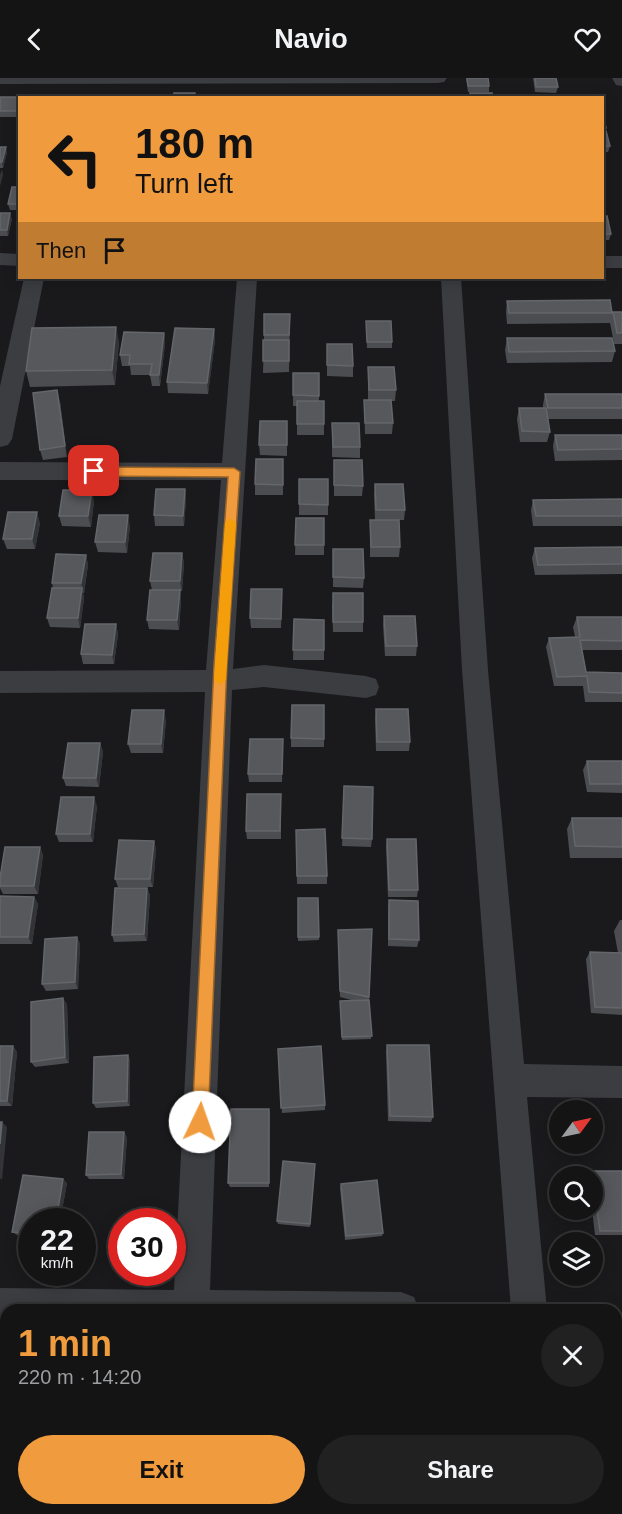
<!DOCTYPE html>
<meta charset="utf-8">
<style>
:root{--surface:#141415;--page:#212122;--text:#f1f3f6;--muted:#9d9ea0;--line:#333334;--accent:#f09c3e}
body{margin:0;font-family:Arial,sans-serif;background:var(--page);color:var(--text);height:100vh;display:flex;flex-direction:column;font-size:22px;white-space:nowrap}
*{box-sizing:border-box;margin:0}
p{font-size:20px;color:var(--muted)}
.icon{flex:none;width:33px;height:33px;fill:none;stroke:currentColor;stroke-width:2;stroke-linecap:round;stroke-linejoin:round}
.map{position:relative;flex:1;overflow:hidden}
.sheet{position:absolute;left:0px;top:1226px;width:622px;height:212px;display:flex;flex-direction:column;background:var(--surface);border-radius:18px 18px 0 0;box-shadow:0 3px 15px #0003,0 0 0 2px var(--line)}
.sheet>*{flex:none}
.top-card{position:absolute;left:18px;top:18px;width:586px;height:183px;border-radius:0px;box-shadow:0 3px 15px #0003,0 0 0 2px var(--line);background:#f09c3e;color:#111;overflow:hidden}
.needle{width:39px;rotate:57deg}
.buttons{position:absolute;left:549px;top:1022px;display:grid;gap:12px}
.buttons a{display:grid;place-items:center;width:54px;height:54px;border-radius:50%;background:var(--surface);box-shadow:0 3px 15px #0003,0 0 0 2px var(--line);font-size:30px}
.speed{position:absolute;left:18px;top:1130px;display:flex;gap:12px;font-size:30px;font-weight:700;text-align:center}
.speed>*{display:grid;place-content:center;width:78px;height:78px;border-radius:50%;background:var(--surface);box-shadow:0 3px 15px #0003,0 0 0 2px var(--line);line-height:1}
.speed small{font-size:15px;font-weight:400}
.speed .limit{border:9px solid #d22;background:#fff;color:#111}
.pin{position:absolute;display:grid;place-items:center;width:51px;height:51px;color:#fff;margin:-26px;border-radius:12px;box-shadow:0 3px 9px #0006}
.me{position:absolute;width:66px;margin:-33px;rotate:3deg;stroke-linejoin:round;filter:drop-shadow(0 0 4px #0008)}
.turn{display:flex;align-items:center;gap:21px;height:126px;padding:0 18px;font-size:27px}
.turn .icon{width:78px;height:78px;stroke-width:2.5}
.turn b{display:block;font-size:42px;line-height:51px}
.then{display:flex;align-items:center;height:57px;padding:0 18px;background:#0003;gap:12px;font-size:22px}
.round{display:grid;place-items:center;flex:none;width:63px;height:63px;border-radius:32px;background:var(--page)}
.head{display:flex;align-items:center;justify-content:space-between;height:102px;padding:0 18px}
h1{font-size:36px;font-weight:800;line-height:45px;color:var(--accent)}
.button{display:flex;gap:12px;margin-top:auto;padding:12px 18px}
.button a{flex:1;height:69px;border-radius:36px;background:var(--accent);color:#111;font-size:24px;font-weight:800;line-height:69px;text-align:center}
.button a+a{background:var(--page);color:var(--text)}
header{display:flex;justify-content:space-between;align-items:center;height:78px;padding:0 18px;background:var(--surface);font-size:27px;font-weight:800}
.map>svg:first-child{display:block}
</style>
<header><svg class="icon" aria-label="back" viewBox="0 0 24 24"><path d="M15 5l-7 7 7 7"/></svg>Navio<svg class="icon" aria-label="heart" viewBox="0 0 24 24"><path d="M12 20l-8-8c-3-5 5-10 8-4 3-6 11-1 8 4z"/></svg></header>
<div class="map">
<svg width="622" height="1436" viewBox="0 0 622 1436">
<rect width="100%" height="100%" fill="#1a1a1c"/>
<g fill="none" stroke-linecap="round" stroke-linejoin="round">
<path fill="#3b3d41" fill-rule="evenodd" d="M 0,0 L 447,0 L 444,4 L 438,5 L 0,6 Z
M 612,0 L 622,0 L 622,8 L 616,7 Z
M 0,175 L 20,176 L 20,188 L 0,187 Z
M 603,178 L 622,178 L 622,190 L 603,190 Z
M 24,200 L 44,200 L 12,361 L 8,367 L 0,369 L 0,308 Z
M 237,200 L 257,200 L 233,591 L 264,587 L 366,598 L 376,601 L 379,609 L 376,617 L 366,620 L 264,609 L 232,612 L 210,1212 L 401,1214 L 414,1219 L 419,1232 L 6,1232 L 6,1246 L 0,1246 L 0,1210 L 174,1212 L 205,614 L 0,615 L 0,593 L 206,592 L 221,402 L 0,402 L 0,384 L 222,385 Z
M 441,200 L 461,200 L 488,592 L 524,986 L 622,988 L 622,1020 L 527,1019 L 547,1232 L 511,1232 L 462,592 Z
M 11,1431 L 51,1431 L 51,1436 L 11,1436 Z
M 159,1431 L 199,1431 L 198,1436 L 158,1436 Z
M 528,1431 L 568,1431 L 568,1436 L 528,1436 Z"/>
</g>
<path fill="#4b4d51" d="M 466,0 L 488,0 L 489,8 L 489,14 L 468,14 Z
M 533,0 L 556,0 L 558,9 L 556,15 L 535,14 Z
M 0,19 L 20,19 L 17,39 L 0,39 Z
M 603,36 L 606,50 L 606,53 L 610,68 L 608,74 L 603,74 Z
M 0,69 L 7,74 L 3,90 L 0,90 Z
M 20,109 L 20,132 L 10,132 L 8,126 Z
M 0,135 L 12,141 L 8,158 L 0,158 Z
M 603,138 L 611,156 L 609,162 L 603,162 Z
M 507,223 L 612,234 L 622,234 L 622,266 L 614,266 L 615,273 L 612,284 L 507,285 L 505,272 L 507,260 L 614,265 L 610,245 L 507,246 L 506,234 Z
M 290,236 L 289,294 L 263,295 L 264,257 Z
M 366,249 L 392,264 L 392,270 L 367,270 Z
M 214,251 L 215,262 L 208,316 L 168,315 L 167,304 Z
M 164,255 L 165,266 L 160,308 L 152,308 L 150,297 L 131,297 L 130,288 L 122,288 L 120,277 Z
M 119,264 L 115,307 L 30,309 L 26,293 Z
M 327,266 L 353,288 L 353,299 L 327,298 Z
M 368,289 L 396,312 L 395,323 L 391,323 L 393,345 L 392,356 L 365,356 L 364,322 L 368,322 Z
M 293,295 L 319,295 L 319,323 L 324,323 L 324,357 L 297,357 L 297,328 L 293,328 Z
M 545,316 L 622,316 L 622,341 L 548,341 L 550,354 L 547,364 L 520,364 L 517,341 L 519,330 L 543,330 L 543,327 Z
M 60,323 L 67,379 L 43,382 L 40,372 Z
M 287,343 L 287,378 L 260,377 L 259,367 Z
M 332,345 L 360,369 L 360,380 L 332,379 Z
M 555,357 L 622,357 L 622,382 L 555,383 L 553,368 Z
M 283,381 L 283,417 L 255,417 L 255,406 Z
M 334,382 L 363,408 L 362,418 L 334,418 Z
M 299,401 L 328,401 L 328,437 L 299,437 Z
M 375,406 L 405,432 L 404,442 L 375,442 L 374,416 Z
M 185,411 L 186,422 L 184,448 L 155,448 L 154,437 Z
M 622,421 L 622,448 L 533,448 L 531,432 L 533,422 Z
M 94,423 L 91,449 L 62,448 L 59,438 Z
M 296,440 L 324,467 L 324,477 L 295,477 Z
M 370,442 L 400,469 L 399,479 L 370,479 Z
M 40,445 L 35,471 L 7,471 L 3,461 Z
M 130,448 L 127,475 L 98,474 L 95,464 Z
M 622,469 L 622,496 L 535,497 L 532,480 L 535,470 Z
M 333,471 L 364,500 L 363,510 L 333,509 Z
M 182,475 L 184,485 L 182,513 L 180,513 L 181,522 L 179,552 L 149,551 L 147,542 L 152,512 L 150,503 Z
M 86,477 L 88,487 L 84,515 L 83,515 L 84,520 L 80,550 L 50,549 L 47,540 L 53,510 L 52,505 Z
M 282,521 L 281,550 L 251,550 L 250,540 Z
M 332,525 L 363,544 L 363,554 L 333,554 Z
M 384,538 L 417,568 L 416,578 L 385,578 L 383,547 Z
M 577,539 L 622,539 L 622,572 L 582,572 L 586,594 L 622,595 L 622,624 L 585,624 L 583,608 L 554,608 L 546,569 L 549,560 L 575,559 L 573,549 Z
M 294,541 L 324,542 L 324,582 L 293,582 Z
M 116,546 L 118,556 L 114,586 L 83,586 L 81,576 Z
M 324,627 L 324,669 L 291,669 L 291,660 Z
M 376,631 L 410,664 L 409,673 L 376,673 L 375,640 Z
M 166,642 L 163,675 L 131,675 L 128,666 Z
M 283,661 L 282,704 L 249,704 L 248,696 Z
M 100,665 L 103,674 L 99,709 L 66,708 L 63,700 Z
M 587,683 L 622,683 L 622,715 L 587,714 L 583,692 Z
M 344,708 L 372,761 L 371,769 L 342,768 Z
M 281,724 L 281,761 L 247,761 L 246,753 Z
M 97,728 L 93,764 L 59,764 L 56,756 Z
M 572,740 L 622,740 L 622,780 L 570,780 L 567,751 Z
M 296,752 L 327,798 L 327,806 L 297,806 Z
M 387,761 L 418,812 L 417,819 L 388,819 L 386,769 Z
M 154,763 L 156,771 L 153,809 L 118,809 L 115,801 Z
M 40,769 L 43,777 L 38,816 L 3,816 L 0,810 L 0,800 Z
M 147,810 L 150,817 L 147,863 L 114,864 L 112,857 Z
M 0,818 L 34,819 L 38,826 L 32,866 L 0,866 Z
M 298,820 L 318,820 L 319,862 L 298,863 Z
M 389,822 L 419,862 L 417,869 L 388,868 L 388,829 Z
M 620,842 L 622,842 L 622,937 L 591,935 L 586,881 L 590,874 L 618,875 L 614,853 Z
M 338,852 L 369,919 L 371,961 L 342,962 L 340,927 L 355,923 L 340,919 Z
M 77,859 L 80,866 L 78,911 L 46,913 L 42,906 Z
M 67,926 L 69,985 L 35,989 L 31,984 Z
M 387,967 L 433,1039 L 431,1044 L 388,1043 L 386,973 Z
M 0,968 L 13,968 L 17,974 L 12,1028 L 0,1028 Z
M 278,971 L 325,1027 L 325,1032 L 282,1035 Z
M 128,977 L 130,982 L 130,1028 L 96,1030 L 93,1025 Z
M 269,1031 L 269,1109 L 230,1109 L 228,1105 Z
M 127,1059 L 124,1101 L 89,1101 L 86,1097 Z
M 315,1086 L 310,1149 L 278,1146 L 277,1143 Z
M 592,1093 L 622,1093 L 622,1157 L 595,1157 L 592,1131 L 592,1098 L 588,1097 Z
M 67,1105 L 60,1143 L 32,1143 L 32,1158 L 17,1157 L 12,1154 Z
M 341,1106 L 383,1155 L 382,1158 L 345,1162 L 340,1110 Z
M 622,1259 L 622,1305 L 616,1261 Z"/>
<path fill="#333437" d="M 20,20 L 20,31 L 17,39 L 16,33 Z
M 6,69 L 7,74 L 3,90 L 2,84 Z
M 2,91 L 3,97 L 0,108 L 0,97 Z
M 10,135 L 12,141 L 8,158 L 7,152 Z
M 116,249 L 119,264 L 115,307 L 112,292 Z
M 214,251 L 215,262 L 208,316 L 207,305 Z
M 164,255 L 165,266 L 160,308 L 159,297 Z
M 57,312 L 60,323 L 67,379 L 65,368 Z
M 185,411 L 186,422 L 184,448 L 183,438 Z
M 92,412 L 94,423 L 91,449 L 88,438 Z
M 37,434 L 40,445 L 35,471 L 32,461 Z
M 128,437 L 130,448 L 127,475 L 125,464 Z
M 182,475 L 184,485 L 182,513 L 180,503 Z
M 86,477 L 88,487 L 84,515 L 81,505 Z
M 82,510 L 84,520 L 80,550 L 78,540 Z
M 180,512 L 181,522 L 179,552 L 177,542 Z
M 116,546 L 118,556 L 114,586 L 112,577 Z
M 164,632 L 166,642 L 163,675 L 161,666 Z
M 100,665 L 103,674 L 99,709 L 96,700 Z
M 94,719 L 97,728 L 93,764 L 90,756 Z
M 154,763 L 156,771 L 153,809 L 150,801 Z
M 40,769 L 43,777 L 38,816 L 34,808 Z
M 147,810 L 150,817 L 147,863 L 144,856 Z
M 34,819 L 38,826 L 32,866 L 28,859 Z
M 77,859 L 80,866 L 78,911 L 75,904 Z
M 63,920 L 67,926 L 69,985 L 65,979 Z
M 13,968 L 17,974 L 12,1028 L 7,1023 Z
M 128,977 L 130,982 L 130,1028 L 127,1023 Z
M 269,1031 L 270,1036 L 269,1109 Z
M 2,1044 L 7,1049 L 2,1102 L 0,1100 L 0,1066 Z
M 124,1054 L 127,1059 L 124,1101 L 121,1096 Z
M 63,1101 L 67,1105 L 60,1143 L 56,1143 Z"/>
<path fill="#56585c" stroke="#63666b" stroke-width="1.5" d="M 467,0 L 488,0 L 489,8 L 468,8 Z
M 535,0 L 556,0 L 558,9 L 536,9 Z
M 174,15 L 195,15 L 194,20 L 173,20 Z
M 470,15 L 492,15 L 492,20 L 471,20 Z
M 538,17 L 559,17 L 560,20 L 538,20 Z
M 113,18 L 134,18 L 134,20 L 113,20 Z
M 0,19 L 20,19 L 16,33 L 0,33 Z
M 603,36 L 606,50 L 603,50 Z
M 603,53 L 606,53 L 610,68 L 603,68 Z
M 0,69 L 6,69 L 2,84 L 0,84 Z
M 12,109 L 20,109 L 20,126 L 8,126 Z
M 0,135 L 10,135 L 7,152 L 0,152 Z
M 603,138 L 607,138 L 611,156 L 603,156 Z
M 610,222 L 612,235 L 509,235 L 507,223 Z
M 613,234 L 622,234 L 622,255 L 617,255 Z
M 264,236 L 290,236 L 289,257 L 264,257 Z
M 366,243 L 391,243 L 392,264 L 367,264 Z
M 116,249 L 112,292 L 26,293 L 32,250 Z
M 175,250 L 214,251 L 207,305 L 167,304 Z
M 124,254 L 164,255 L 159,297 L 150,297 L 152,286 L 129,286 L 130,277 L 120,277 Z
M 507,260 L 612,260 L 615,273 L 509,274 Z
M 263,262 L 289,262 L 289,283 L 263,283 Z
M 327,266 L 352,266 L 353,288 L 327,287 Z
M 368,289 L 394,289 L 396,312 L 369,312 Z
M 293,295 L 319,295 L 319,318 L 293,317 Z
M 57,312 L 65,368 L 40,372 L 33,315 Z
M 545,316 L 622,316 L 622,330 L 548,330 Z
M 364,322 L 391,322 L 393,345 L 365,345 Z
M 297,323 L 324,323 L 324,346 L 297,346 Z
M 519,330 L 546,330 L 550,354 L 522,353 Z
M 260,343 L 287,343 L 287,367 L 259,367 Z
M 332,345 L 359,345 L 360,369 L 333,369 Z
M 555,357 L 622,357 L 622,371 L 558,372 Z
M 256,381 L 283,381 L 283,407 L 255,406 Z
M 334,382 L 362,382 L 363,408 L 334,407 Z
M 299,401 L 328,401 L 328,427 L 299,426 Z
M 375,406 L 403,406 L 405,432 L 376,432 Z
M 156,411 L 185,411 L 183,438 L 154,437 Z
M 63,412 L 92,412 L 88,438 L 59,438 Z
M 622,421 L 622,438 L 536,438 L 533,422 Z
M 8,434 L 37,434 L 32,461 L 3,461 Z
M 99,437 L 128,437 L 125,464 L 95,464 Z
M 296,440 L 324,440 L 324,467 L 295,467 Z
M 370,442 L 399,442 L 400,469 L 371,469 Z
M 622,469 L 622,486 L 538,487 L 535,470 Z
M 333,471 L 363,471 L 364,500 L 333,499 Z
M 153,475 L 182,475 L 180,503 L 150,503 Z
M 56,476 L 86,477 L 81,505 L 52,505 Z
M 52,510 L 82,510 L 78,540 L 47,540 Z
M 251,511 L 282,511 L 281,541 L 250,540 Z
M 150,512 L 180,512 L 177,542 L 147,542 Z
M 333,515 L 363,515 L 363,544 L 333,544 Z
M 384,538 L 415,538 L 417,568 L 386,568 Z
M 577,539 L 622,539 L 622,563 L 580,562 L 586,594 L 622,595 L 622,615 L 589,614 L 587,598 L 557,599 L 549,560 L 580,559 Z
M 294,541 L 324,542 L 324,572 L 293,572 Z
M 85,546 L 116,546 L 112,577 L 81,576 Z
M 292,627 L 324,627 L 324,661 L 291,660 Z
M 376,631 L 408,631 L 410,664 L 377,664 Z
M 132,632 L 164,632 L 161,666 L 128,666 Z
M 250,661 L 283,661 L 282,696 L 248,696 Z
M 68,665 L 100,665 L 96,700 L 63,700 Z
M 587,683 L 622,683 L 622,706 L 590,706 Z
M 344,708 L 373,709 L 372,761 L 342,760 Z
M 247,716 L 281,716 L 280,753 L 246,753 Z
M 61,719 L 94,719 L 90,756 L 56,756 Z
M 572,740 L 622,740 L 622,769 L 575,768 Z
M 325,751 L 327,798 L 297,798 L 296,752 Z
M 387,761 L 416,761 L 418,812 L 389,812 Z
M 119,762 L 154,763 L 150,801 L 115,801 Z
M 5,769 L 40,769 L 34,808 L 0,808 L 0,800 Z
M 115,810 L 147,810 L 144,856 L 112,857 Z
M 0,818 L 34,819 L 28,859 L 0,859 Z
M 298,820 L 318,820 L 319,859 L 298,859 Z
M 389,822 L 418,823 L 419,862 L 389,861 Z
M 372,851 L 369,919 L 340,913 L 338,852 Z
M 77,859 L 75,904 L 42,906 L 45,861 Z
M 590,874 L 622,875 L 622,930 L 595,929 Z
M 63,920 L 65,979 L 31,984 L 31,924 Z
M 369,922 L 372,958 L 342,959 L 340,923 Z
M 387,967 L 429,967 L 433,1039 L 390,1038 Z
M 0,968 L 13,968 L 7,1023 L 0,1023 Z
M 321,968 L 325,1027 L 281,1030 L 278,971 Z
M 128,977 L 127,1023 L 93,1025 L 94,979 Z
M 231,1031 L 269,1031 L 269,1105 L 228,1105 Z
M 0,1044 L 2,1044 L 0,1066 Z
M 89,1054 L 124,1054 L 121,1096 L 86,1097 Z
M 283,1083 L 315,1086 L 310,1146 L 277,1143 Z
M 592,1093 L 622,1093 L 622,1153 L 600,1153 Z
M 23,1097 L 63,1101 L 56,1143 L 32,1143 L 32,1155 L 12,1154 Z
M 377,1102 L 383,1155 L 346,1158 L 341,1106 Z
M 217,1431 L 257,1431 L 257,1436 L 216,1436 Z"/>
<path fill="#f09c3e" stroke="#9c6528" stroke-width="1.5" d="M 94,389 L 234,390 L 240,394 L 227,587 L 208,1044 L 205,1049 L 200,1052 L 194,1049 L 192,1044 L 214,587 L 228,399 L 94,398 L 88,393 Z"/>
<path fill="#f59e0b" d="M 230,440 L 236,445 L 226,602 L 220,607 L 214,602 L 225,445 Z"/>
</svg>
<div class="buttons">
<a><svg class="needle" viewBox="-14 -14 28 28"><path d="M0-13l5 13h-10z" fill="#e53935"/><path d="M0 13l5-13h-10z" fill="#9d9ea0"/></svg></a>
<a><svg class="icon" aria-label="search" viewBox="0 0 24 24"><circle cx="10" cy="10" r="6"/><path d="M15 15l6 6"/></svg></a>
<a><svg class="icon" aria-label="layers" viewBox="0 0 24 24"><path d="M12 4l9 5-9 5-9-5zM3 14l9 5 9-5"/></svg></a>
</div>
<div class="speed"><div>22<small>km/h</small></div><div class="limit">30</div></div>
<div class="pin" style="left:94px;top:393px;background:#d93025"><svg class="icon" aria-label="arrive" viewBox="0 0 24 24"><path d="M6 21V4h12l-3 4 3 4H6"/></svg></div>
<svg class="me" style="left:200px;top:1044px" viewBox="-20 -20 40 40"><circle r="19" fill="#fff"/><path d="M0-13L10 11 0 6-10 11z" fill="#f09c3e"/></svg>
<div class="top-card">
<div class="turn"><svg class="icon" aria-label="left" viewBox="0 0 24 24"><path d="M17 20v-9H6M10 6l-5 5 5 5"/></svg><div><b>180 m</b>Turn left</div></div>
<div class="then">Then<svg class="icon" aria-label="arrive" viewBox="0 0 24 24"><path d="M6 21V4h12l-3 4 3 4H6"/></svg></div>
</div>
<section class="sheet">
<div class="head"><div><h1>1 min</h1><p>220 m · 14:20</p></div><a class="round"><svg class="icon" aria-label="close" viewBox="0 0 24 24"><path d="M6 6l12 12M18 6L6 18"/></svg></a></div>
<div class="button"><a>Exit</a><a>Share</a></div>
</section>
</div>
